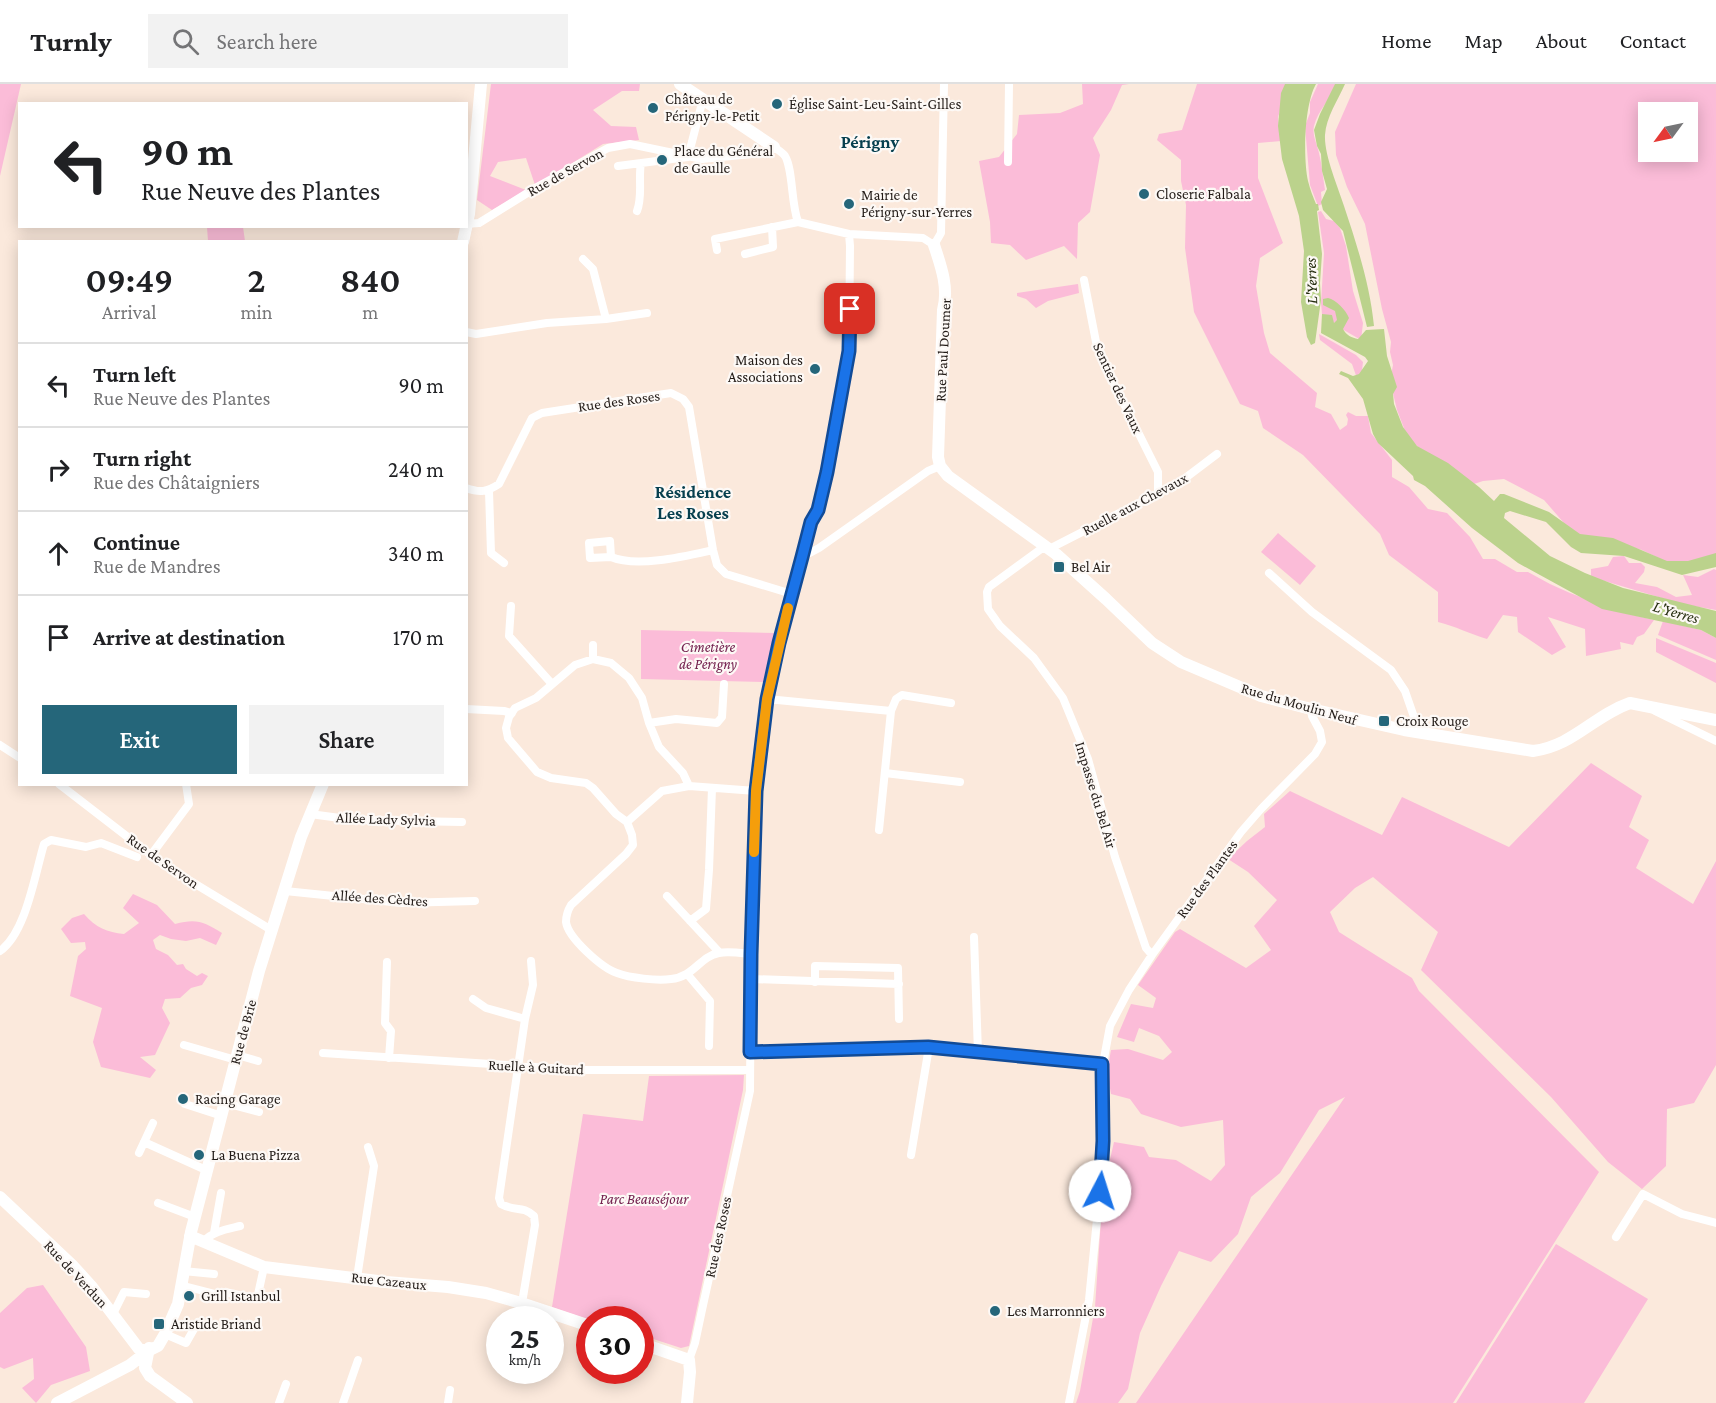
<!DOCTYPE html>
<meta charset="utf-8">
<style>
:root{--surface:#fff;--page:#f2f2f2;--text:#202124;--muted:#757577;--line:#e0e0e0;--accent:#25667a}
body{margin:0;font-family:"Crimson Pro",serif;background:var(--page);color:var(--text);height:100vh;display:flex;flex-direction:column;font-size:22px;white-space:nowrap}
*{box-sizing:border-box;margin:0}
p{font-size:20px;color:var(--muted)}
.icon{flex:none;width:33px;height:33px;fill:none;stroke:currentColor;stroke-width:2;stroke-linecap:round;stroke-linejoin:round}
.map{position:relative;flex:1;overflow:hidden}
.sheet{position:absolute;left:18px;top:156px;width:450px;height:546px;display:flex;flex-direction:column;background:var(--surface);border-radius:0px;box-shadow:0 3px 15px #0003}
.sheet>*{flex:none}
.hud{position:absolute;left:18px;top:18px;width:450px;height:126px;border-radius:0px;box-shadow:0 3px 15px #0003;background:#fff;color:var(--text);overflow:hidden}
.needle{width:39px;rotate:237deg}
.controls{position:absolute;left:1638px;top:18px;display:grid;gap:12px}
.controls a{display:grid;place-items:center;width:60px;height:60px;border-radius:0px;background:var(--surface);box-shadow:0 3px 15px #0003;font-size:30px}
.speed{position:absolute;left:486px;top:1222px;display:flex;gap:12px;font-size:30px;font-weight:700;text-align:center}
.speed>*{display:grid;place-content:center;width:78px;height:78px;border-radius:50%;background:var(--surface);box-shadow:0 3px 15px #0003;line-height:1}
.speed small{font-size:15px;font-weight:400}
.speed .limit{border:9px solid #d22;background:#fff;color:#111}
.pin{position:absolute;display:grid;place-items:center;width:51px;height:51px;color:#fff;margin:-26px;border-radius:12px;box-shadow:0 3px 9px #0006}
.me{position:absolute;width:66px;margin:-33px;rotate:5deg;stroke-linejoin:round;filter:drop-shadow(0 0 4px #0008)}
.turn{display:flex;align-items:center;gap:21px;height:126px;padding:0 24px;font-size:27px}
.turn .icon{width:78px;height:78px;stroke-width:2.5}
.turn b{display:block;font-size:42px;line-height:51px}
.eta{display:flex;justify-content:space-evenly;align-items:center;height:102px;text-align:center}
.eta b{font-size:36px;font-weight:600;line-height:42px}
.primary-button{display:flex;gap:12px;margin-top:auto;padding:12px 24px}
.primary-button a{flex:1;height:69px;border-radius:0px;background:var(--accent);color:#fff;font-size:24px;font-weight:600;line-height:69px;text-align:center}
.primary-button a+a{background:var(--page);color:var(--text)}
ul{padding:0;list-style:none}
li{display:flex;align-items:center;gap:18px;height:84px;padding:0 24px;border-top:2px solid var(--line)}
li div{flex:1}
li b{display:block;font-size:22px}
li em{font-style:normal}
header{display:flex;align-items:center;gap:36px;box-sizing:border-box;height:84px;padding:0 30px;background:var(--surface);border-bottom:2px solid var(--line)}
header strong{font-size:28px}
nav{display:flex;gap:33px;margin-inline-start:auto;font-size:21px}
.search{width:420px;height:54px;background:var(--page);display:flex;align-items:center;gap:15px;box-sizing:border-box;padding:0 21px;border-radius:0px;color:var(--muted);font-size:22px}
.map>svg:first-child{display:block}
</style>
<header>
<strong>Turnly</strong>
<div class="search"><svg class="icon" aria-label="search" viewBox="0 0 24 24"><circle cx="10" cy="10" r="6"/><path d="M15 15l6 6"/></svg>Search here</div>
<nav><a>Home</a><a>Map</a><a>About</a><a>Contact</a></nav>
</header>
<div class="map">
<svg width="1716" height="1319" viewBox="0 0 1716 1319">
<rect width="100%" height="100%" fill="#fbe9dc"/>
<path fill="#fbbcd8" fill-rule="evenodd" d="M 0,0 L 21,0 L 0,92 Z
M 491,0 L 640,0 L 639,7 L 622,7 L 593,26 L 611,42 L 636,43 L 639,56 L 603,60 L 558,88 L 535,101 L 526,74 L 498,78 L 490,92 L 526,106 L 492,126 L 477,116 Z
M 1082,0 L 1129,0 L 1122,1 L 1111,26 L 1093,54 L 1100,71 L 1090,128 L 1078,139 L 1077,175 L 1064,162 L 1026,176 L 1010,161 L 991,159 L 990,138 L 979,77 L 999,73 L 1017,50 L 1019,31 L 1060,29 L 1083,20 Z
M 1197,0 L 1289,0 L 1278,33 L 1281,57 L 1258,59 L 1258,94 L 1283,159 L 1260,174 L 1256,202 L 1264,249 L 1270,269 L 1317,309 L 1315,323 L 1331,330 L 1340,346 L 1347,341 L 1348,335 L 1346,331 L 1348,328 L 1356,332 L 1368,332 L 1371,349 L 1392,376 L 1392,393 L 1409,403 L 1428,425 L 1447,429 L 1470,453 L 1483,475 L 1495,475 L 1517,488 L 1528,488 L 1550,500 L 1570,509 L 1620,528 L 1654,536 L 1644,550 L 1637,553 L 1633,561 L 1620,558 L 1621,565 L 1586,572 L 1585,545 L 1548,533 L 1566,563 L 1552,571 L 1518,548 L 1517,533 L 1503,531 L 1487,555 C 1470,550 1455,542 1438,538 L 1438,508 L 1389,471 L 1380,450 L 1303,371 L 1263,344 L 1258,327 L 1240,320 L 1194,228 L 1185,164 L 1186,121 L 1181,97 L 1181,76 L 1157,56 L 1159,50 L 1182,46 Z
M 1318,0 L 1336,0 C 1331,15 1318,26 1314,42 C 1312,51 1317,60 1319,69 C 1322,81 1323,94 1325,106 L 1321,108 L 1322,120 L 1318,122 L 1310,101 L 1305,42 L 1310,29 L 1310,18 Z
M 1356,0 L 1716,0 L 1716,478 L 1669,479 L 1642,466 L 1622,460 L 1587,456 L 1564,439 L 1544,416 L 1504,395 L 1483,397 L 1474,400 L 1418,363 L 1407,352 L 1397,326 L 1390,297 L 1393,281 L 1390,268 L 1391,258 L 1382,225 L 1365,140 L 1347,103 L 1336,71 L 1335,48 ZM 1648,28 L 1688,28 L 1688,68 L 1648,68 Z
M 1321,127 L 1326,135 L 1334,137 L 1340,144 L 1346,162 L 1353,207 L 1363,239 L 1361,256 L 1342,245 L 1322,230 L 1321,219 L 1324,169 L 1318,128 Z
M 207,143 L 243,143 L 245,157 L 208,157 Z
M 1078,200 L 1079,209 L 1048,217 L 1036,224 L 1026,215 L 1017,212 L 1017,209 Z
M 1319,250 L 1356,271 L 1363,278 L 1360,303 L 1352,280 L 1320,256 Z
M 1278,449 L 1316,482 L 1300,501 L 1261,468 Z
M 1624,472 L 1629,479 L 1641,479 L 1645,483 L 1644,488 L 1635,499 L 1657,503 L 1676,513 L 1692,511 L 1683,491 L 1698,493 L 1714,485 L 1716,486 L 1716,526 L 1682,520 L 1591,493 L 1591,485 L 1608,482 L 1613,473 Z
M 1663,537 L 1701,546 L 1716,554 L 1716,576 L 1658,551 Z
M 641,546 L 775,549 L 763,598 L 641,595 Z
M 1656,554 L 1716,579 L 1716,599 L 1656,568 Z
M 1591,679 L 1642,712 L 1629,743 L 1649,756 L 1636,784 L 1693,820 L 1716,777 L 1716,981 L 1694,1019 L 1667,1025 L 1666,1082 L 1642,1105 L 1608,1078 L 1551,1013 L 1421,886 L 1438,848 L 1373,793 L 1355,804 L 1330,828 L 1339,848 L 1412,894 L 1419,907 L 1599,1088 L 1453,1319 L 1136,1319 L 1345,1013 L 1319,1026 L 1280,1089 L 1251,1113 L 1238,1150 L 1211,1178 L 1179,1167 L 1161,1202 L 1140,1249 L 1128,1305 L 1118,1319 L 1076,1319 L 1080,1307 L 1095,1223 L 1103,1106 L 1114,1058 L 1144,1063 L 1149,1073 L 1176,1076 L 1211,1097 L 1225,1081 L 1223,1036 L 1181,1043 L 1141,1030 L 1130,1015 L 1111,1010 L 1107,988 L 1111,966 L 1128,965 L 1163,976 L 1172,968 L 1159,952 L 1139,944 L 1134,958 L 1117,953 L 1131,920 L 1153,924 L 1156,914 L 1138,901 L 1175,848 L 1180,845 L 1246,884 L 1271,866 L 1254,842 L 1277,816 L 1248,788 L 1228,775 L 1247,757 L 1265,743 L 1264,730 L 1290,707 L 1382,751 L 1402,713 L 1509,763 Z
M 133,810 L 157,821 L 175,840 C 197,834 204,838 222,849 L 216,861 L 200,854 L 186,857 L 171,855 L 160,851 L 153,856 L 156,865 L 168,871 L 177,881 L 183,880 L 186,885 L 197,892 L 202,889 L 208,892 L 202,901 L 191,904 L 180,914 L 165,915 L 162,924 L 170,939 L 155,971 L 140,973 L 156,986 L 150,994 L 101,983 L 93,958 L 102,924 L 70,912 L 78,872 L 86,865 L 85,858 L 71,859 L 61,845 L 72,834 L 84,830 C 96,844 107,848 124,850 L 139,839 L 123,824 Z
M 744,991 L 743,1006 L 689,1262 L 681,1264 L 641,1251 L 640,1236 L 590,1236 L 552,1223 L 583,1030 L 643,1037 L 649,992 Z
M 1556,1160 L 1648,1215 L 1584,1319 L 1456,1319 Z
M 43,1201 L 86,1263 L 90,1287 L 51,1301 L 36,1319 L 22,1304 L 34,1295 L 33,1274 L 4,1285 L 0,1283 L 0,1229 L 27,1204 Z"/>
<path fill="#bbd28c" d="M 1285,0 L 1316,0 C 1304,21 1303,74 1308,97 C 1310,105 1313,113 1316,120 L 1318,120 L 1319,126 L 1317,127 L 1322,170 L 1320,199 L 1321,216 L 1315,259 L 1311,261 L 1307,253 L 1301,218 L 1304,167 L 1299,132 L 1282,75 L 1278,42 L 1281,9 Z
M 1335,0 L 1345,0 C 1338,16 1326,33 1325,51 C 1324,71 1338,103 1344,122 C 1357,161 1370,201 1374,242 L 1367,243 L 1343,147 L 1323,126 L 1321,118 L 1327,105 L 1322,87 L 1321,70 L 1317,62 L 1314,46 L 1320,30 Z
M 1328,214 C 1336,216 1346,226 1349,234 L 1343,245 C 1346,251 1352,254 1358,255 L 1366,246 L 1384,245 L 1387,272 L 1397,303 L 1393,310 L 1394,320 L 1403,343 L 1417,362 L 1448,379 L 1479,403 L 1494,417 L 1500,410 L 1504,410 L 1549,428 L 1580,450 L 1613,454 L 1667,477 L 1688,477 L 1716,469 L 1716,483 L 1682,491 L 1624,472 L 1581,469 L 1571,463 L 1546,438 L 1510,427 L 1505,429 L 1504,434 L 1550,472 L 1585,489 L 1623,504 L 1716,527 L 1716,554 L 1701,546 L 1602,525 L 1518,479 L 1472,444 L 1425,402 L 1414,396 L 1413,392 L 1378,359 L 1373,350 L 1363,315 L 1348,294 L 1339,290 L 1341,287 L 1353,292 L 1359,290 L 1368,277 L 1365,273 L 1321,249 L 1322,230 L 1332,231 L 1334,239 L 1337,236 L 1335,227 L 1323,221 L 1323,215 Z"/>
<g fill="none" stroke-linecap="round" stroke-linejoin="round">
<path stroke="#fff" stroke-width="8" d="M 1008,78 L 1009,0
M 618,82 L 688,73 L 703,15
M 637,127 C 643,112 638,95 641,79
M 466,140 L 479,139 L 537,103 L 608,64 L 630,60 L 702,75 L 761,69 L 774,63 C 778,66 782,68 785,72 C 793,85 791,119 798,138 L 849,150 L 923,154 L 934,161 L 941,149 L 944,0
M 717,166 L 715,155 L 798,138
M 745,170 L 773,163 L 772,143
M 583,175 L 593,185 L 606,235
M 1084,196 L 1096,258 L 1112,296 L 1158,388 L 1158,409
M 466,248 L 476,250 L 547,239 L 606,235 L 647,229
M 466,404 C 480,409 487,408 499,400 L 532,334 L 542,329 L 671,309 L 683,315 L 689,323 L 713,466 L 717,481 L 726,490 L 792,510
M 489,407 L 491,469 L 504,479
M 611,473 L 590,474 L 589,459 L 610,457 L 611,473 C 637,484 686,472 713,466
M 802,473 L 819,464 L 928,387 L 940,382
M 1269,489 L 1312,528 L 1391,586 L 1405,607 L 1414,633 L 1414,647
M 511,522 L 509,552 L 552,600
M 593,575 L 593,561
M 767,615 L 891,627 L 879,746
M 466,625 L 504,627 L 512,629
M 891,627 L 896,615 L 902,611 L 951,619
M 1655,627 L 1716,657
M 649,639 L 676,635 L 717,639 L 722,633 L 724,600
M 0,661 L 20,674
M 885,689 L 960,698
M 59,700 L 164,781 L 273,847
M 310,730 L 355,736 L 462,738
M 627,738 L 616,730 L 593,704 L 586,699 L 551,694 L 537,688 L 508,654 L 506,644 L 509,633 L 515,624 L 536,614 L 575,581 L 593,575 L 611,579 L 629,594 L 642,614 L 649,639 L 659,663 L 683,689 L 689,702
M 627,738 L 632,751 L 633,761 L 626,770 L 571,821 C 568,826 566,831 566,838 C 568,854 602,884 617,889 C 630,894 657,897 671,895 C 694,893 700,872 719,869 C 728,867 741,869 751,870
M 627,738 L 662,707 L 689,702 L 756,707
M 151,771 L 189,720 L 186,700
M 285,807 L 402,819 L 475,817
M 667,812 L 719,868
M 690,837 L 706,825 L 709,786 L 712,704
M 974,853 L 978,969
M 0,867 C 26,849 35,790 44,760 L 51,756 L 86,763 L 101,759 L 137,773
M 1152,871 L 1146,864 L 1115,773 L 1088,675 L 1063,614 L 1034,574 L 1000,542 L 988,525 L 987,508 L 989,503 L 1041,465 L 1049,465 L 1180,398 L 1217,370
M 387,878 L 385,939 L 391,947 L 389,974
M 688,891 L 710,917 L 709,962
M 751,895 L 899,900
M 815,898 L 815,882 L 898,884 L 899,935
M 473,915 L 486,924 L 525,935
M 184,961 L 236,976
M 750,967 L 929,963 L 1103,980
M 323,969 L 581,986 L 750,986
M 237,971 L 258,977
M 225,1019 L 259,1028
M 185,1020 L 222,1032
M 144,1058 L 206,1086
M 139,1069 L 153,1039
M 911,1071 L 929,963
M 158,1119 L 195,1133
M 214,1149 L 221,1109
M 1616,1153 L 1643,1110 L 1682,1130 L 1716,1139
M 204,1157 C 213,1147 228,1145 240,1142
M 183,1187 L 214,1190
M 357,1194 L 374,1082 L 368,1063
M 180,1201 L 219,1211 L 225,1208 L 257,1215 L 264,1183
M 113,1230 L 124,1208 L 146,1210
M 517,1236 L 523,1213 L 535,1141 L 534,1132 C 522,1121 515,1128 501,1120 L 499,1114 L 525,935 L 533,901 L 531,877
M 165,1250 L 186,1259 L 198,1238
M 689,1276 L 695,1259 L 702,1226 L 750,1007 L 751,870 L 756,707 L 767,615 L 779,559 L 811,438 L 817,426 L 827,388 L 849,267 L 850,162 L 849,150
M 279,1319 L 286,1300
M 343,1319 L 358,1276
M 448,1319 L 450,1306
M 1069,1319 L 1089,1216 L 1102,1085 L 1103,980 L 1110,942 L 1129,906 L 1152,871 L 1241,748 L 1261,725 L 1315,670 L 1322,658 L 1320,647 L 1312,632 L 1311,625"/>
<path stroke="#fff" stroke-width="12" d="M 680,0 L 774,63
M 463,158 L 469,130 L 481,0
M 934,161 C 941,182 949,204 943,226 L 938,373 L 940,382 L 948,392 L 1056,470 L 1106,515 L 1152,559 L 1181,578 L 1261,612 L 1311,625 L 1404,646 L 1533,667 C 1573,662 1593,632 1630,619 L 1716,636
M 0,1113 L 72,1181 L 92,1203 L 139,1265 L 148,1267
M 190,1152 L 264,1183 L 386,1198 L 448,1203 L 486,1209 L 521,1219 L 590,1242
M 640,1259 L 689,1276 L 690,1288 L 687,1319
M 149,1264 L 145,1284 L 150,1292 L 187,1319
M 57,1319 L 130,1281 L 148,1267 L 158,1262 L 165,1250 L 178,1220 L 191,1148 L 259,887 L 301,753 L 323,700"/>
</g>
<g fill="none" stroke-linecap="round" stroke-linejoin="round">
<g stroke="#114b97" stroke-width="15">
<path id="route" d="M 850,225 L 849,267 L 827,388 L 818,426 L 811,438 L 802,473 L 779,559 L 767,615 L 756,707 L 751,870 L 750,968 L 928,963 L 1102,980 L 1103,1057 L 1100,1107"/>
</g>
<use href="#route" stroke="#1a73e8" stroke-width="10"/>
<path stroke="#f59e0b" stroke-width="10" d="M 754,768 L 756,707 L 767,615 L 788,524"/>
</g>
<g fill="#25667a" stroke="#fdf9f6" stroke-width="2">
<circle cx="777" cy="20" r="6"/>
<circle cx="653" cy="24" r="6"/>
<circle cx="662" cy="76" r="6"/>
<circle cx="1144" cy="110" r="6"/>
<circle cx="849" cy="120" r="6"/>
<circle cx="815" cy="285" r="6"/>
<rect x="1053" y="477" width="12" height="12" rx="3"/>
<rect x="1378" y="631" width="12" height="12" rx="3"/>
<circle cx="183" cy="1015" r="6"/>
<circle cx="199" cy="1071" r="6"/>
<circle cx="189" cy="1212" r="6"/>
<circle cx="995" cy="1227" r="6"/>
<rect x="153" y="1234" width="12" height="12" rx="3"/>
</g>
<g text-anchor="middle" dominant-baseline="central" stroke-width="4.5" stroke-linejoin="round" paint-order="stroke">
<g font-size="15" fill="#231c18" stroke="#fdf9f6" text-anchor="start">
<text x="665" y="15">Château de<tspan x="665" dy="17">Périgny-le-Petit</tspan></text>
<text x="789" y="20">Église Saint-Leu-Saint-Gilles</text>
<text x="674" y="67">Place du Général<tspan x="674" dy="17">de Gaulle</tspan></text>
<text x="1156" y="110">Closerie Falbala</text>
<text x="861" y="111">Mairie de<tspan x="861" dy="17">Périgny-sur-Yerres</tspan></text>
<text x="803" y="276" text-anchor="end">Maison des<tspan x="803" dy="17">Associations</tspan></text>
<text x="1071" y="483">Bel Air</text>
<text x="1396" y="637">Croix Rouge</text>
<text x="195" y="1015">Racing Garage</text>
<text x="211" y="1071">La Buena Pizza</text>
<text x="201" y="1212">Grill Istanbul</text>
<text x="1007" y="1227">Les Marronniers</text>
<text x="171" y="1240">Aristide Briand</text>
</g>
<g font-size="15" fill="#231c18" stroke="#fdf9f6">
<text transform="translate(565 88) rotate(-29)">Rue de Servon</text>
<text transform="translate(943 266) rotate(-87)">Rue Paul Doumer</text>
<text transform="translate(1118 304) rotate(65)">Sentier des Vaux</text>
<text transform="translate(619 317) rotate(-8)">Rue des Roses</text>
<text transform="translate(1135 420) rotate(-28)">Ruelle aux Chevaux</text>
<text transform="translate(1299 620) rotate(16)">Rue du Moulin Neuf</text>
<text transform="translate(1096 711) rotate(73)">Impasse du Bel Air</text>
<text transform="translate(386 735) rotate(2)">Allée Lady Sylvia</text>
<text transform="translate(163 777) rotate(35)">Rue de Servon</text>
<text transform="translate(1207 795) rotate(-54)">Rue des Plantes</text>
<text transform="translate(380 814) rotate(4)">Allée des Cèdres</text>
<text transform="translate(243 948) rotate(-75)">Rue de Brie</text>
<text transform="translate(536 983) rotate(3)">Ruelle à Guitard</text>
<text transform="translate(718 1153) rotate(-78)">Rue des Roses</text>
<text transform="translate(76 1190) rotate(47)">Rue de Verdun</text>
<text transform="translate(389 1197) rotate(6)">Rue Cazeaux</text>
</g>
<g font-size="15" font-style="italic" fill="#73204e" stroke="#fdf9f6">
<text x="708" y="563">Cimetière<tspan x="708" dy="17">de Périgny</tspan></text>
<text x="644" y="1115">Parc Beauséjour</text>
</g>
<g font-size="16" font-style="italic" fill="#252d0f" stroke="#fdf9f6">
<text transform="translate(1311 197) rotate(-92)">L'Yerres</text>
<text transform="translate(1676 528) rotate(16)">L'Yerres</text>
</g>
<g font-size="18" font-weight="bold" fill="#063f4e" stroke="#fdf9f6">
<text x="870" y="58">Périgny</text>
<text x="693" y="408">Résidence<tspan x="693" dy="21">Les Roses</tspan></text>
</g>
</g>
</svg>
<div class="controls">
<a><svg class="needle" viewBox="-14 -14 28 28"><path d="M0-13l5 13h-10z" fill="#e53935"/><path d="M0 13l5-13h-10z" fill="#757577"/></svg></a>
</div>
<div class="speed"><div>25<small>km/h</small></div><div class="limit">30</div></div>
<div class="pin" style="left:850px;top:225px;background:#d93025"><svg class="icon" aria-label="arrive" viewBox="0 0 24 24"><path d="M6 21V4h12l-3 4 3 4H6"/></svg></div>
<svg class="me" style="left:1100px;top:1107px" viewBox="-20 -20 40 40"><circle r="19" fill="#fff"/><path d="M0-13L10 11 0 6-10 11z" fill="#1a73e8"/></svg>
<div class="hud">
<div class="turn"><svg class="icon" aria-label="left" viewBox="0 0 24 24"><path d="M17 20v-9H6M10 6l-5 5 5 5"/></svg><div><b>90 m</b>Rue Neuve des Plantes</div></div>
</div>
<section class="sheet">
<div class="eta">
<div><b>09:49</b><p>Arrival</p></div>
<div><b>2</b><p>min</p></div>
<div><b>840</b><p>m</p></div>
</div>
<ul>
<li><svg class="icon" aria-label="left" viewBox="0 0 24 24"><path d="M17 20v-9H6M10 6l-5 5 5 5"/></svg><div><b>Turn left</b><p>Rue Neuve des Plantes</p></div><em>90 m</em></li>
<li><svg class="icon" aria-label="right" viewBox="0 0 24 24"><path d="M7 20v-9h11M14 6l5 5-5 5"/></svg><div><b>Turn right</b><p>Rue des Châtaigniers</p></div><em>240 m</em></li>
<li><svg class="icon" aria-label="ahead" viewBox="0 0 24 24"><path d="M12 20V5M6 11l6-6 6 6"/></svg><div><b>Continue</b><p>Rue de Mandres</p></div><em>340 m</em></li>
<li><svg class="icon" aria-label="arrive" viewBox="0 0 24 24"><path d="M6 21V4h12l-3 4 3 4H6"/></svg><div><b>Arrive at destination</b></div><em>170 m</em></li>
</ul>
<div class="primary-button"><a>Exit</a><a>Share</a></div>
</section>
</div>
